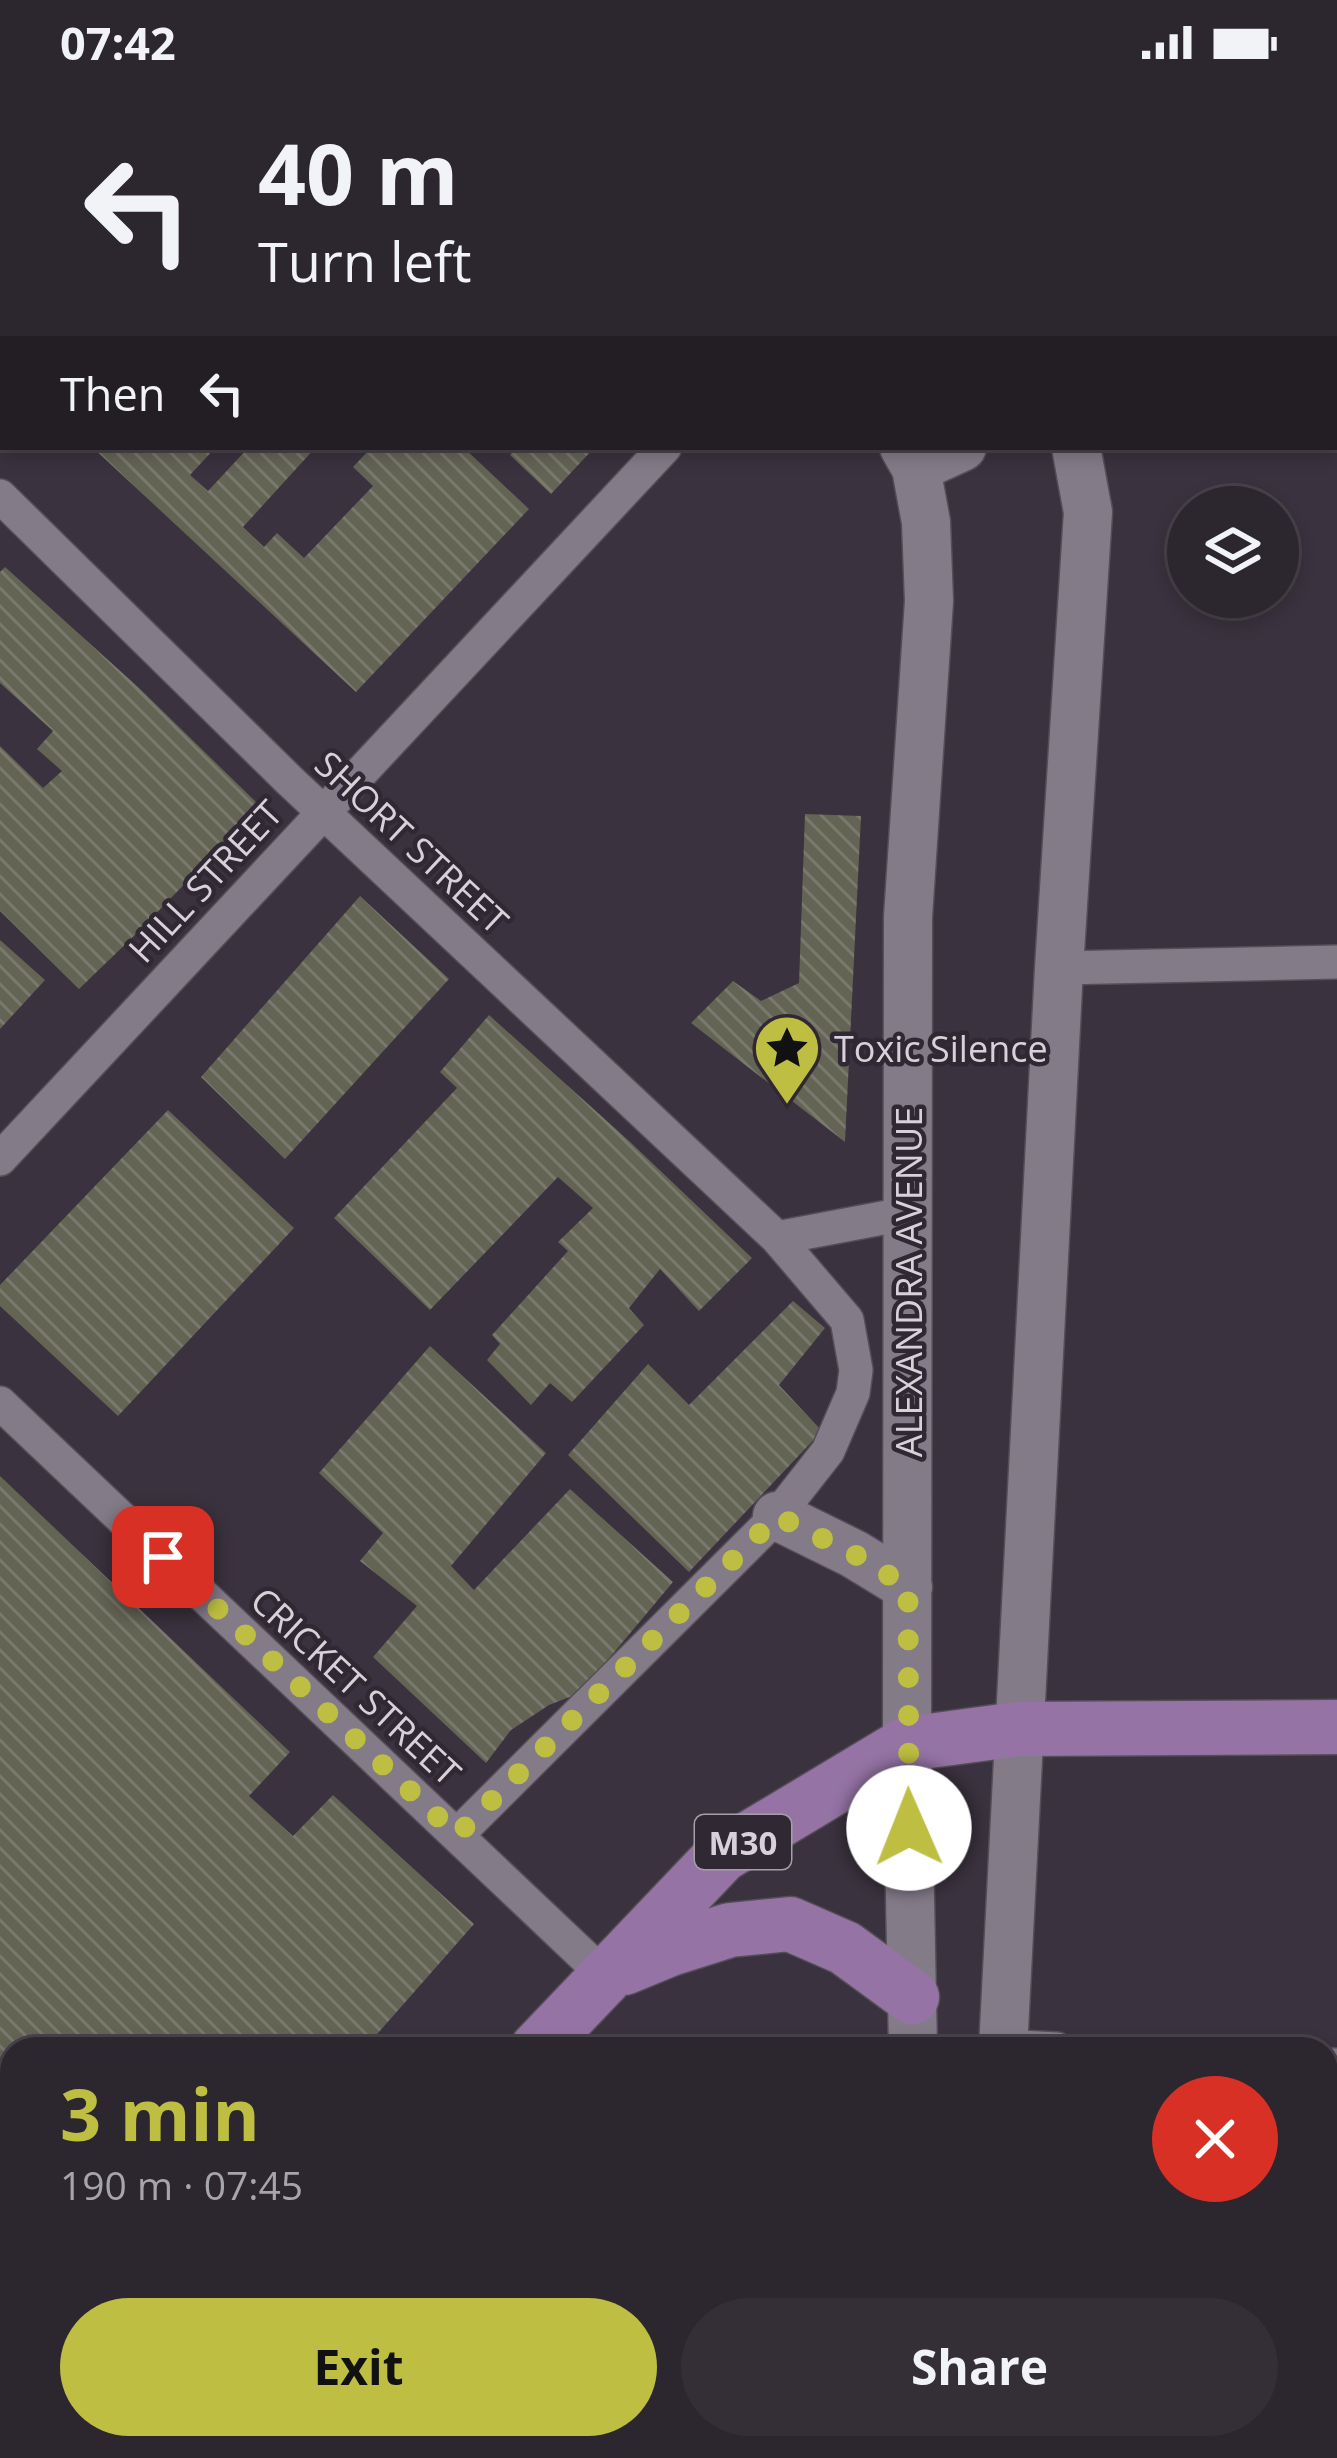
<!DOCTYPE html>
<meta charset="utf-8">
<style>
:root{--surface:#2c262e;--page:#342e36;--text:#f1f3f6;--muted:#a6a5aa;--line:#48434a;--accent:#bebe42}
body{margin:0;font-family:"Open Sans",sans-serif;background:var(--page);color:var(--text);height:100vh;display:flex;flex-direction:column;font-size:45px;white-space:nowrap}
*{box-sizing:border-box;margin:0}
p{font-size:39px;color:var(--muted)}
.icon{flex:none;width:66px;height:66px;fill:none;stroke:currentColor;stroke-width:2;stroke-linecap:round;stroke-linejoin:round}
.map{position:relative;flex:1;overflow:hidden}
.side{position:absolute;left:0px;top:1953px;width:1338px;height:423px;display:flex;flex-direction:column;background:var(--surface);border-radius:36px 36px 0 0;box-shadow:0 6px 18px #0003,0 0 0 3px var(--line)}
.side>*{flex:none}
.guide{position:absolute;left:0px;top:0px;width:1338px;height:366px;box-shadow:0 6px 18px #0003,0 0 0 3px var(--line);background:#2c262e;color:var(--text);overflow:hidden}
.buttons{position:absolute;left:1167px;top:402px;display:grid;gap:24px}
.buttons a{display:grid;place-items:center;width:132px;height:132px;border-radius:50%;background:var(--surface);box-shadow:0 6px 18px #0003,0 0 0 3px var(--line);font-size:60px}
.pin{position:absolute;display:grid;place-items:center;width:102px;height:102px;color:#fff;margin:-51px;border-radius:24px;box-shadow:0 6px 18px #0006}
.me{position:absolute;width:132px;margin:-66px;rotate:359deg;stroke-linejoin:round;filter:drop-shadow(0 0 9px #0008)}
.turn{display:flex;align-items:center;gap:42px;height:252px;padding:0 60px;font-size:54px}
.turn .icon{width:156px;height:156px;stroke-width:2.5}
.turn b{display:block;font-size:84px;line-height:102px}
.then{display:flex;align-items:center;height:114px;padding:0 60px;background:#0003;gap:24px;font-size:45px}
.round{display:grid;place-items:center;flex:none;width:126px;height:126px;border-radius:63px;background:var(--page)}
.head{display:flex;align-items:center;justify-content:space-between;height:204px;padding:0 60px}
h1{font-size:72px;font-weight:700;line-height:90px;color:var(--accent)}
.cta{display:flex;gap:24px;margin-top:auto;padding:24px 60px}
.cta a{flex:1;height:138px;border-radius:72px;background:var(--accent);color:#111;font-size:48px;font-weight:700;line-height:138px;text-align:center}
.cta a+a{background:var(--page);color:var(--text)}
.status{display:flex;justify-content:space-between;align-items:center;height:84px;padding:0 60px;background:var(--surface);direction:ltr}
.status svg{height:33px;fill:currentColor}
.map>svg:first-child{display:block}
</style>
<div class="status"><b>07:42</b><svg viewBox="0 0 49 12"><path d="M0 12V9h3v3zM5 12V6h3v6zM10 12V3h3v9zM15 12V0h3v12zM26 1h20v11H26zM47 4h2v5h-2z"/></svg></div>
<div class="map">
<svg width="1337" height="2374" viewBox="0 0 1337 2374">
<defs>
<pattern id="building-back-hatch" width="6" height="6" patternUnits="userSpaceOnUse" patternTransform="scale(3)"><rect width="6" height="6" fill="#646455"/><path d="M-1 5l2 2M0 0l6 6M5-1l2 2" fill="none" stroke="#79796d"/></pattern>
</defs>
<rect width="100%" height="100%" fill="#3a323e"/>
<path fill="url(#building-back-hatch)" d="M 92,363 L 216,363 L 190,391 L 208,407 L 249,363 L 316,363 L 243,443 L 264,463 L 277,449 L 304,474 L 373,402 L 353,383 L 372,363 L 463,363 L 529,425 L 356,608 Z
M 517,363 L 595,363 L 551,410 L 510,371 Z
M 5,483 L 138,603 L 260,722 L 139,847 L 79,905 L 0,827 L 0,662 L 43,704 L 62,687 L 37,665 L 53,647 L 0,599 L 0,488 Z
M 805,730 L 861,732 L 845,1058 L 691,939 L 733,897 L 761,917 L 799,899 Z
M 360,812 L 449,895 L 285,1075 L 201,993 Z
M 0,856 L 45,896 L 0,945 Z
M 489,931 L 628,1056 L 752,1174 L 699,1227 L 660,1185 L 629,1224 L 644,1241 L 572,1318 L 550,1299 L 531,1321 L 487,1276 L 500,1260 L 492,1251 L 568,1167 L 558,1158 L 593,1124 L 558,1093 L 430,1226 L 334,1134 L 457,1004 L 440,988 Z
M 168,1026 L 294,1144 L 118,1332 L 0,1222 L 0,1201 Z
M 793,1217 L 825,1244 L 779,1301 L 822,1347 L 689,1488 L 568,1371 L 648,1280 L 689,1321 Z
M 430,1262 L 546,1369 L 451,1482 L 474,1506 L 570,1405 L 673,1498 L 580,1609 L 549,1621 L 511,1646 L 486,1679 L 373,1573 L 417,1522 L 360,1477 L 383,1449 L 319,1389 Z
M 0,1392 L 290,1668 L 249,1712 L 293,1752 L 333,1711 L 474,1840 L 364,1965 L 12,1965 L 12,2025 L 0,2013 Z
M 1326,2049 L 1337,2049 L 1337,2374 L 1157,2374 L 1158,2364 L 1326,2364 Z
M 0,2310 L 12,2320 L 12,2339 L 0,2354 Z
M 10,2364 L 51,2364 L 42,2374 L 1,2374 Z"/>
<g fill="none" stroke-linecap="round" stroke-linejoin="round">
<g stroke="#544e57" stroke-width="36">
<path id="minor" d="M 868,3 L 870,0
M 1335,315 L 1337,315
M 0,412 L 289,696 L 777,1154 L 847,1236 L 856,1286 L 853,1309 L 828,1367 L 777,1432 L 457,1751
M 1059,884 L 1337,878
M 0,1075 L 665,363
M 777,1154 L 909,1129
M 0,1319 L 605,1892
M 1003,1962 L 1057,1965
M 1326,1981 L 1337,1981"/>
</g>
<g stroke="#544e57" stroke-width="51">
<path id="secondary" d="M 553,0 L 556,3
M 779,0 L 782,3
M 904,363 L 916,384 L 926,438 L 929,517 L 908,833 L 907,1660 L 913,1965
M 916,384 L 962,363
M 777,1432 L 854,1470 L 908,1503
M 1003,1965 L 1059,884 L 1088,428 L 1076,363
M 913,2364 L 913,2374
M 989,2374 L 990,2364"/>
</g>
<g stroke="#544e57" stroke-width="57">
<path id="primary" d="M 624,1884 L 670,1865 L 730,1846 L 790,1840 L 845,1864 L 912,1913
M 537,1965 L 722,1771 L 907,1660 L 1018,1645 L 1337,1643
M 155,2374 L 164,2364"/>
</g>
<g stroke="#544e57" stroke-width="60">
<path id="trunk" d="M 0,2140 L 12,2152
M 230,2364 L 240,2374"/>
</g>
<use href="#minor" stroke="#847b89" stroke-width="33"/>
<use href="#secondary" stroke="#847b89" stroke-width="48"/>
<use href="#primary" stroke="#9574a5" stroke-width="54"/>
<use href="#trunk" stroke="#9b72ae" stroke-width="57"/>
</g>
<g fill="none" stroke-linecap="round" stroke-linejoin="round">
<path stroke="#bebe42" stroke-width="21" stroke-dasharray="0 37.8" d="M 163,1473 L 457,1751 L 777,1432 L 854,1470 L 908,1503 L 909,1744"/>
</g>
<defs>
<g id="sight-pin" transform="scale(3.45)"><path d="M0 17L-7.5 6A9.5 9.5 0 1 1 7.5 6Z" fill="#bebe42" stroke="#302833"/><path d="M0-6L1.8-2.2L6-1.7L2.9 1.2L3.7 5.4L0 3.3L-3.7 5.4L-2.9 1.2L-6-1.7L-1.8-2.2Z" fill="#111"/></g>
</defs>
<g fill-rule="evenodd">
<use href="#sight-pin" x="787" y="964"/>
</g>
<g text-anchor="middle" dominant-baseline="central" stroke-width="9" stroke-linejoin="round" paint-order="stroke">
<rect fill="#302833" stroke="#a59fa7" stroke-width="3" x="695" y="1731" width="96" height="54" rx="9"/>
<g font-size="33" font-weight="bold" fill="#d7d2d9">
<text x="743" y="1758">M30</text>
</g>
<g font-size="36" fill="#d7d2d9" stroke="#302833">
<text transform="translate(412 758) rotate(43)">SHORT STREET</text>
<text transform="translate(205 797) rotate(-47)">HILL STREET</text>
<text transform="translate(908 1198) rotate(-90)">ALEXANDRA AVENUE</text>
<text transform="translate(356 1602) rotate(43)">CRICKET STREET</text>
</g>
<g font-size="36" fill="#d7d2d9" stroke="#302833" text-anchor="start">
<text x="834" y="964">Toxic Silence</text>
</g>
</g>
</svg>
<div class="buttons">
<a><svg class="icon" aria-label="layers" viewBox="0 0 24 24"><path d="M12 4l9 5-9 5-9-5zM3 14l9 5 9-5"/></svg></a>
</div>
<div class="pin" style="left:163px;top:1473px;background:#d93025"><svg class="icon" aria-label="arrive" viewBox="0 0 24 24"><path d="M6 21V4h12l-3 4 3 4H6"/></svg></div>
<svg class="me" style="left:909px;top:1744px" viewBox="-20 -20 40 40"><circle r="19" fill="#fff"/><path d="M0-13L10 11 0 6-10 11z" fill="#bebe42"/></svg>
<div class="guide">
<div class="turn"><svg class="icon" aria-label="left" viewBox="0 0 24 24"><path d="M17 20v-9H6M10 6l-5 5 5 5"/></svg><div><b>40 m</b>Turn left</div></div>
<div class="then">Then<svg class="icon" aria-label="left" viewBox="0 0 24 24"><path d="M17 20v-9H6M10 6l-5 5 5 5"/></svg></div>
</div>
<section class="side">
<div class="head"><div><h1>3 min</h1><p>190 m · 07:45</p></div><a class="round" style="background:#d93025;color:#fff"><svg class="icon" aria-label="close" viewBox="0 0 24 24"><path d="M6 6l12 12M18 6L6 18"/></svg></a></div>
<div class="cta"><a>Exit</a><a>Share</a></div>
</section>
</div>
